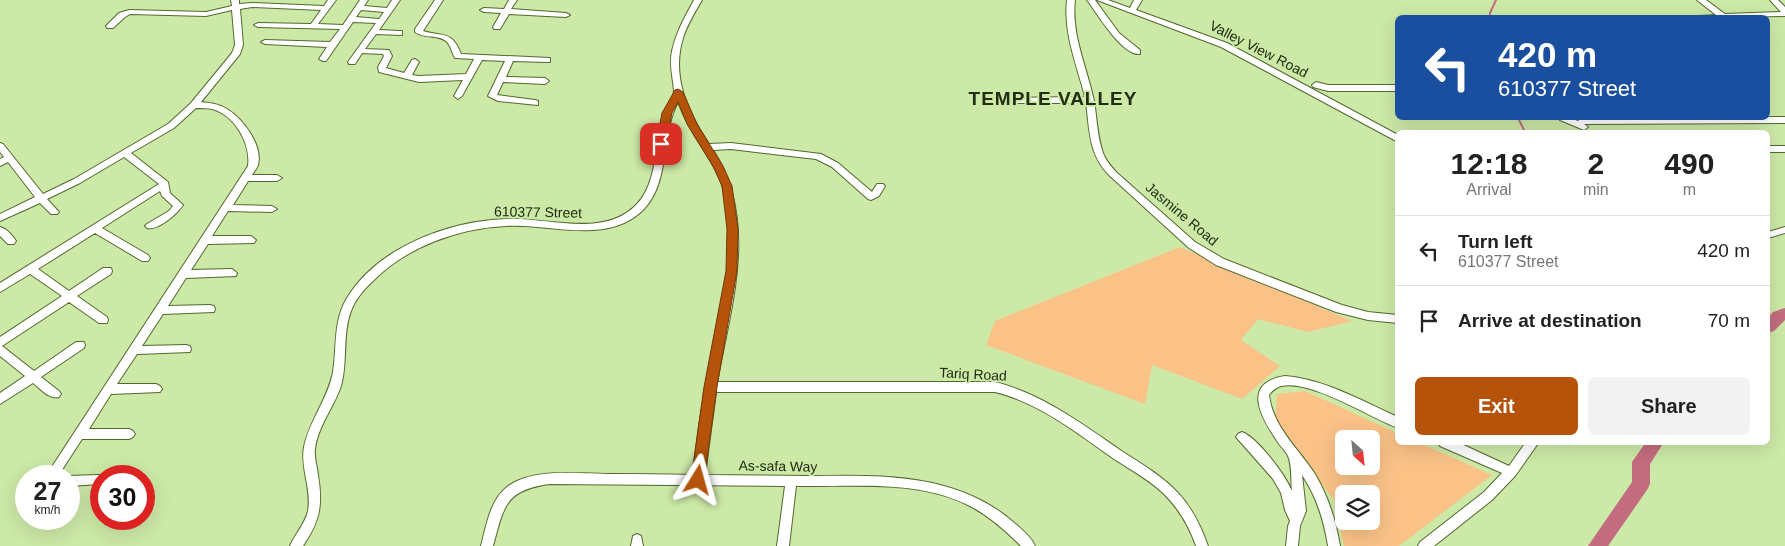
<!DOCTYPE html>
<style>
:root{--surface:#fff;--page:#f2f2f2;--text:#222;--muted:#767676;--line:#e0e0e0;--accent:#b45309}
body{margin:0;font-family:Arial,sans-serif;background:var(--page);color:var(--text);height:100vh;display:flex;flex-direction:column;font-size:19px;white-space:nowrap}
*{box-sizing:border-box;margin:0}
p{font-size:16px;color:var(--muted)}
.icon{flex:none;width:28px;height:28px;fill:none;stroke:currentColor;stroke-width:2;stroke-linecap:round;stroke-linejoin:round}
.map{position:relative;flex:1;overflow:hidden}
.side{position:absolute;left:1395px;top:130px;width:375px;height:315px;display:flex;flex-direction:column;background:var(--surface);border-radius:8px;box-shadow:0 5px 20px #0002}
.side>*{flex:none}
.banner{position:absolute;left:1395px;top:15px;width:375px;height:105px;border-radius:8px;box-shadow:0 5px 20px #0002;background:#1a4fa0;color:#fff;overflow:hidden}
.needle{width:32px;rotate:153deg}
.buttons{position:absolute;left:1335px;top:430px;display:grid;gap:10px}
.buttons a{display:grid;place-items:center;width:45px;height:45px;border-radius:8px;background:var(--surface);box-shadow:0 5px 20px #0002;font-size:25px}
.speed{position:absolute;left:15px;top:465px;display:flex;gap:10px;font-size:25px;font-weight:700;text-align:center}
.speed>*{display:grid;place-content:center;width:65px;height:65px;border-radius:50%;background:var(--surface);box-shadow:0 5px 20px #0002;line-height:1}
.speed small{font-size:12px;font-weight:400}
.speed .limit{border:8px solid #d22;background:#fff;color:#111}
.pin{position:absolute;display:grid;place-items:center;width:42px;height:42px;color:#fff;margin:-21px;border-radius:10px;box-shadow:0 2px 8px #0006}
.me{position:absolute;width:55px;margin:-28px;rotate:8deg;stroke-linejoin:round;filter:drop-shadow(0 0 4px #0008)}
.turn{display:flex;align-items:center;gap:18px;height:105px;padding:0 20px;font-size:22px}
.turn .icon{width:65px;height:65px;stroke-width:2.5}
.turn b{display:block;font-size:35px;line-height:42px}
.eta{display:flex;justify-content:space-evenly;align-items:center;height:85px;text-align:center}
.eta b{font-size:30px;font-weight:700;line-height:35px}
.primary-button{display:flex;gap:10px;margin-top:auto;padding:10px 20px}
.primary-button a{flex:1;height:58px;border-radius:8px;background:var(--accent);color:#fff;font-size:20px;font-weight:700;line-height:58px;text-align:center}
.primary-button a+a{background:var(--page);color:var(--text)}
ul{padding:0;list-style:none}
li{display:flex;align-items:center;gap:15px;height:70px;padding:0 20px;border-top:1px solid var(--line)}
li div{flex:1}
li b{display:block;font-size:19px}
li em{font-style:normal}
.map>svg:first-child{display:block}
</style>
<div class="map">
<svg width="1785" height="546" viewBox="0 0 1785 546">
<rect width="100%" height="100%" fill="#cce9a7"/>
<path fill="#fac287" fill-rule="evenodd" d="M 1180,247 L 1352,321 L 1308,332 L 1258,319 L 1241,340 L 1280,366 L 1242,399 L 1152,365 L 1145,404 L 986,345 L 995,321 Z
M 1305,391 L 1397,433 L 1398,442 L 1420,443 L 1492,475 L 1399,546 L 1344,546 L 1334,500 L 1275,425 L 1277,394 ZM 1344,439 L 1371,439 L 1371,466 L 1344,466 ZM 1344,494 L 1371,494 L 1371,521 L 1344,521 Z"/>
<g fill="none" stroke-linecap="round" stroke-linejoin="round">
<path stroke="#c46c7f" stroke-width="2" d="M 1490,18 L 1490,13 L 1496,0
M 1518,118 L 1525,132"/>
<path fill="#c46c7f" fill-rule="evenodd" d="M 1785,308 L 1785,320 L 1774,331 L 1768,333 L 1768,318 L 1773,312 Z
M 1646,442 L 1664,442 L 1650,464 L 1650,484 L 1647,490 L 1608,546 L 1588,546 L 1632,482 L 1632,462 Z"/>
<g stroke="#51692c" stroke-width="2">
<path id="street" d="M 231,0 L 239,0 L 239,4 L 252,3 L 324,6 L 328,0 L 336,0 L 318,24 L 343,25 L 360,0 L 368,0 L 364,6 L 387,8 L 392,0 L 400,0 L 379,30 L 399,31 L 402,31 L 402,35 L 376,34 L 365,49 L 389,50 L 392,56 L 386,68 L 404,73 L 412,60 L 415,59 L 419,62 L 412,75 L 419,76 L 466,74 L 474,59 L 455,58 C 452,53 451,46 447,42 C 439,34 424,39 415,32 L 415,29 L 435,0 L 443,0 L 423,31 C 443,37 452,30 461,54 L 550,58 L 550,62 L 547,62 L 513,61 L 506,77 L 545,78 L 549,81 L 545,84 L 503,82 L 497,95 L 535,100 L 538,101 L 538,105 L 498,101 L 488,96 L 505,61 L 482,60 L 462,96 L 458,99 L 454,96 L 463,80 L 419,82 L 379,72 L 378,67 L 384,56 L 383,54 L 362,53 L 355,64 L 349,64 L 348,62 L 376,23 L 353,22 L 326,61 L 323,61 L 319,59 L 327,47 L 265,44 L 261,42 L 265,40 L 330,42 L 340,29 L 258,27 L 254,25 L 258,23 L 311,24 L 321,10 L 252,7 L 240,9 L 243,45 L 240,54 L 201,102 C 210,103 219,104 227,109 C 243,119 263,145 258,165 C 257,168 254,172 252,175 L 277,175 L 282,178 L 277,181 L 248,181 L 233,205 L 272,206 L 277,209 L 272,212 L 228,211 L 212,236 L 251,236 L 256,240 L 254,243 L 208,244 L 191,270 L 232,269 L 237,273 L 236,276 L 186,278 L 168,306 L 210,305 L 214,306 L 215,309 L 214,312 L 163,314 L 142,346 L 186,345 L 190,346 L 191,349 L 190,352 L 137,354 L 117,384 L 156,384 L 160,386 L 162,389 L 160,392 L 111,394 L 89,429 L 129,429 L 133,431 L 135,434 L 133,437 L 129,439 L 82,439 L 58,476 L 46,476 L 248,166 C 251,144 235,115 212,109 C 207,108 201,108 196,108 L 174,128 L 131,153 L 168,182 L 170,193 L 183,205 C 177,214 158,231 147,228 L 145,226 L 147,224 L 169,211 L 173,206 L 162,196 L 160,191 L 102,228 L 148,255 L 150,258 L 148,261 L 142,261 L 95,233 L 38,269 L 69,291 L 103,268 L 111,268 L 112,271 L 111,274 L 77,296 L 107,317 L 108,320 L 107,323 L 99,323 L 69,302 L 2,346 L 34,371 L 76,342 L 84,342 L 85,345 L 84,348 L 41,377 L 59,391 L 61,394 L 59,397 C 49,400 40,388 33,383 L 0,404 L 0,393 L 25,376 L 0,356 L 0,337 L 62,296 L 30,274 L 0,292 L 0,283 L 159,184 L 124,157 L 80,183 L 47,199 L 59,212 L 57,214 L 51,214 L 40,203 L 0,221 L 0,214 L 35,197 L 8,162 L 0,166 L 0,159 L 4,157 L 0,152 L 0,143 L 3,144 L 43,194 L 74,179 L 168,124 L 191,103 L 232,53 L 235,45 L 232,10 L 206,16 L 130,14 L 125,17 L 113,28 L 107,28 L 106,26 L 119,13 L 129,10 L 206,12 L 232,6 ZM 361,10 L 384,12 L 379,19 L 356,17 Z
M 509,0 L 517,0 L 511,9 L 566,13 L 570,15 L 566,17 L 509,14 L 500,29 L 494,29 L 493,27 L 501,13 L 484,12 L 480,10 L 484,8 L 504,9 Z
M 694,0 L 702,0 C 695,12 687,25 683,38 C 671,77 688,113 709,144 L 731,143 L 821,154 L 838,163 L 872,192 L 877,184 L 883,184 L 885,186 L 879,196 L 871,200 L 868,199 L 832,167 L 816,159 L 731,149 L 713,150 C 759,221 731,306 717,382 L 995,382 C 1043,394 1082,424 1123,452 C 1142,464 1162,476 1178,493 C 1192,508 1201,526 1208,546 L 1196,546 C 1189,526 1179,509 1164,494 C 1150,480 1131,470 1114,459 C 1077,433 1040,403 995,392 L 716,392 L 705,475 C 740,475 776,476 812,476 C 881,475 956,473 1012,521 C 1020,528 1031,536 1035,546 L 1021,546 C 1006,531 989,516 970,506 C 918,479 853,487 796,486 L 789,546 L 777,546 L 785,486 L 550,484 C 505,490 504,506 493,546 L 481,546 C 486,527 490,500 507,487 C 532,467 582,474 612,474 C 639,474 666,474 693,475 C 696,446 700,417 705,388 C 717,323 741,252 722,185 C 718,172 710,160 703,149 C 693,134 684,118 678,102 C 660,135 671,180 644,209 C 608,246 550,223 506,226 C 459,228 406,247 373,281 C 364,289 355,300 351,311 C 342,335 348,362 341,386 C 334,407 318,426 315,449 C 314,458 317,466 318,475 C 323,505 320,521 303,546 L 290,546 C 295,534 305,524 308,511 C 312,489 300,468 304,447 C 309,421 328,399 333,372 C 337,347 333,321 347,298 C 378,247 449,221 506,219 C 548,217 604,239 637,204 C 657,183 655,146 662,120 C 664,112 674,97 674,91 C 673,77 669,66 672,51 C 676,32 685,17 694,0 Z
M 1067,0 L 1075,0 C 1071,35 1087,67 1094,101 C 1097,118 1097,136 1103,153 C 1106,161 1111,166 1116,172 L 1195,242 L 1224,259 L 1342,305 L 1368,312 L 1398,315 L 1398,323 L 1368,320 L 1336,312 L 1216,265 L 1189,248 L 1110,176 C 1088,154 1090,131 1086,103 L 989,103 L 988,101 L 992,98 L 1085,97 C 1077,65 1063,33 1067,0 Z
M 1087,0 L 1095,0 L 1119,33 L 1140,50 L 1140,54 C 1122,56 1097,13 1087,0 Z
M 1097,0 L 1108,0 L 1130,8 L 1134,0 L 1142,0 L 1136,10 L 1227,43 L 1398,135 L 1398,142 L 1221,47 Z
M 1697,0 L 1706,0 L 1725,14 L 1781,12 L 1770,0 L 1778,0 L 1785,7 L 1785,16 L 1695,18 L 1699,16 L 1716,15 Z
M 1316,82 L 1328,85 L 1398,85 L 1398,91 L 1328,91 L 1313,87 L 1312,85 Z
M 1785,117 L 1785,123 L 1584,124 L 1588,127 L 1584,130 L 1560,120 L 1559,118 L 1570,118 L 1578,121 L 1582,118 Z
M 1768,146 L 1785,146 L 1785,152 L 1768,152 Z
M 0,227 C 6,228 13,236 16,241 L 14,244 L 8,244 L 0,236 Z
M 1785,227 L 1785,233 L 1768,238 L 1768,232 Z
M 1285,376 C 1324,379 1362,401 1398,417 L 1398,428 C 1369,417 1310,379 1281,386 C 1275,388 1272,391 1269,395 C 1273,427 1298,448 1315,474 C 1328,496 1336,521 1340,546 L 1328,546 C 1324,521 1317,497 1302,475 L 1306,511 L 1300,526 L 1298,546 L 1286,546 L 1288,526 L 1290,521 L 1285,510 L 1281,493 L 1273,479 L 1236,437 L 1238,434 L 1242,432 C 1258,438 1285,475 1292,491 C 1291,482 1292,464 1288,456 C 1286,451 1280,446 1277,441 C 1261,417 1241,383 1285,376 Z
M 1438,442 L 1457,442 L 1509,466 L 1526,442 L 1539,442 L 1515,476 L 1492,500 L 1434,546 L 1418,546 L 1420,542 L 1484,492 L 1502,473 L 1440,446 Z
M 98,475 L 102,476 L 101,484 L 69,486 L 68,476 Z
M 637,534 L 641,536 L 643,546 L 631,546 L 633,536 Z"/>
</g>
<use href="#street" fill="#fff" fill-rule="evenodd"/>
</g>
<path fill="#b45309" stroke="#753606" d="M 678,89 L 683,92 L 697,124 L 723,166 L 732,186 L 738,229 L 737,271 L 717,387 L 704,480 L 703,484 L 698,485 L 693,484 L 691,480 L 704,387 L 726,271 L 727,229 L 722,186 L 713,166 L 687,124 L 678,102 L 672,113 L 666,144 L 661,148 L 656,144 L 662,113 L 675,90 Z"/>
<g text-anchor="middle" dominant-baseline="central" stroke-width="4" stroke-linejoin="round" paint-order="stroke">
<g font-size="14" fill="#222c12" stroke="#cce9a7">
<text transform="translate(1259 49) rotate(27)">Valley View Road</text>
<text transform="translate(538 212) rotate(1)">610377 Street</text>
<text transform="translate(1182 214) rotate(40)">Jasmine Road</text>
<text transform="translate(973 374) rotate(3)">Tariq Road</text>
<text transform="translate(778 466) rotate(1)">As-safa Way</text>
</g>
<g font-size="19" font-weight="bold" letter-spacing="1" fill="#222c12" stroke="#cce9a7">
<text x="1053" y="98">TEMPLE VALLEY</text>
</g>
</g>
</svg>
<div class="buttons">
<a><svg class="needle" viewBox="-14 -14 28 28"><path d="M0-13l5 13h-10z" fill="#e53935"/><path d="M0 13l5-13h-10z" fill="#767676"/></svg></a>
<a><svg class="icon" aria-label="layers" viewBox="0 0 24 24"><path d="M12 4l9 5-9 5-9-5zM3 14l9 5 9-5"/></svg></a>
</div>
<div class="speed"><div>27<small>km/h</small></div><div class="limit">30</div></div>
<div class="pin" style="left:661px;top:144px;background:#d93025"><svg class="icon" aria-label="arrive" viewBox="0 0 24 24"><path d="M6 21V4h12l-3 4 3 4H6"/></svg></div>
<svg class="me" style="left:698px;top:480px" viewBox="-20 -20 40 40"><path d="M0-17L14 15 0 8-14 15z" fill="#b45309" stroke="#fff" stroke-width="4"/></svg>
<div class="banner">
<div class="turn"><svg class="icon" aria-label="left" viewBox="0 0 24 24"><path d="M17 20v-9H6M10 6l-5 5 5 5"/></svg><div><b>420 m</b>610377 Street</div></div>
</div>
<section class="side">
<div class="eta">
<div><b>12:18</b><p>Arrival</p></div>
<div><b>2</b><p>min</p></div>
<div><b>490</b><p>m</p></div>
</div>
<ul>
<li><svg class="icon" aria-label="left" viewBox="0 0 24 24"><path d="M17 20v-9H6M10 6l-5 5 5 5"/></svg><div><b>Turn left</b><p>610377 Street</p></div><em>420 m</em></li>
<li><svg class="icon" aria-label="arrive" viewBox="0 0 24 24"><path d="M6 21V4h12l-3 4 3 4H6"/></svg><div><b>Arrive at destination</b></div><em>70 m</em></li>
</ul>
<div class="primary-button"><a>Exit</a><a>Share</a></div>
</section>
</div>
